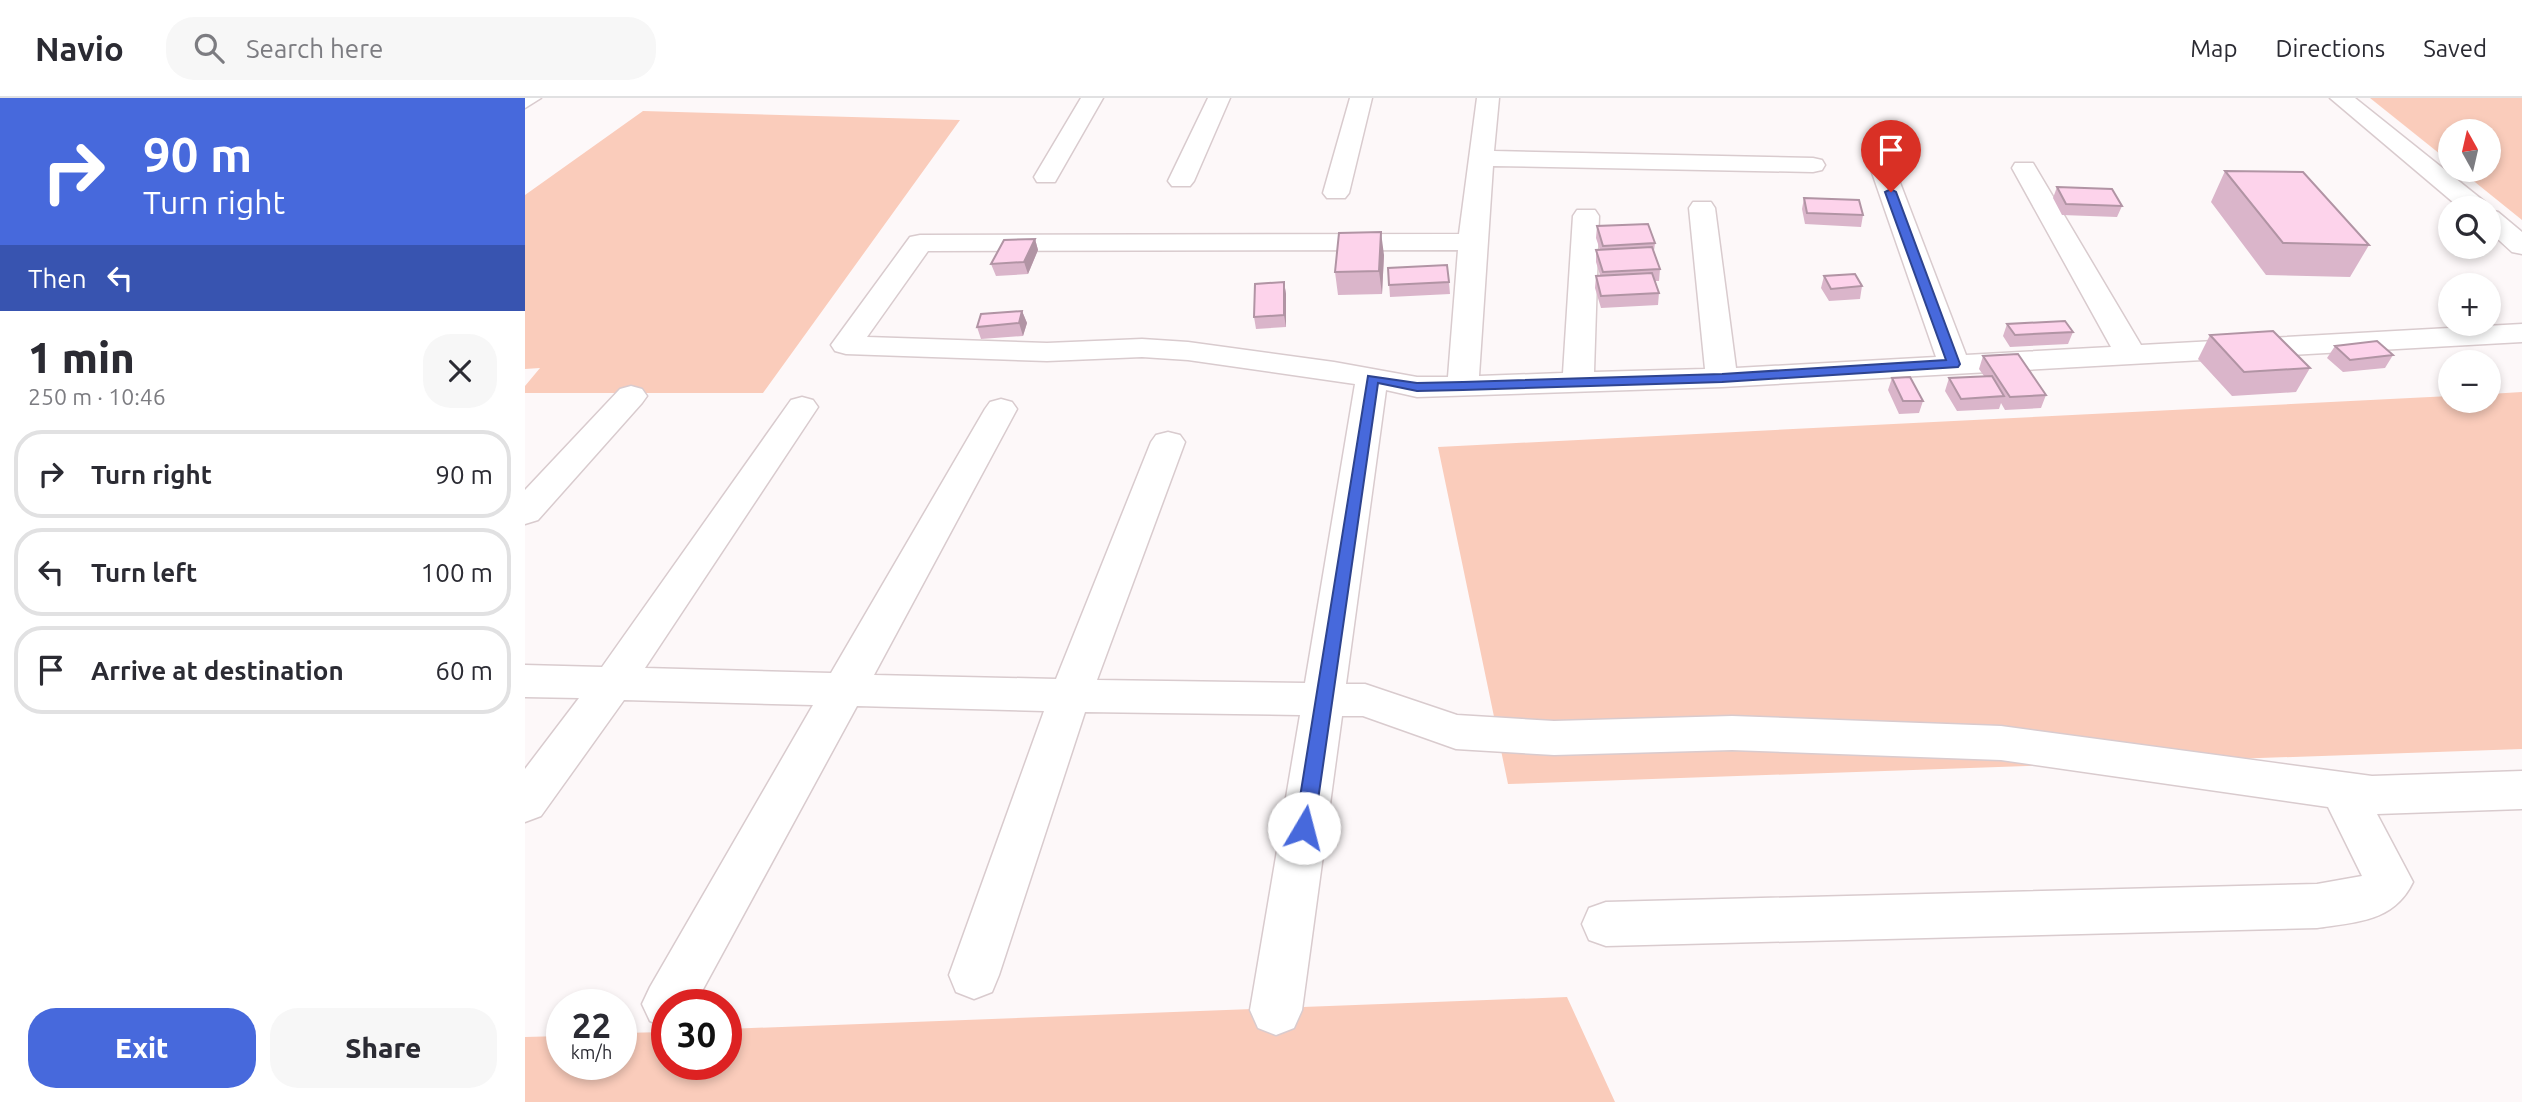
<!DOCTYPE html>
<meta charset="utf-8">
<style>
:root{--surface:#fff;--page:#f7f7f7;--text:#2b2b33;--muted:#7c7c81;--line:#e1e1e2;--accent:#4769dc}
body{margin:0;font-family:Ubuntu,sans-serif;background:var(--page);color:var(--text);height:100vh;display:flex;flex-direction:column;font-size:26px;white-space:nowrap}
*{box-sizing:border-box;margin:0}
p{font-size:23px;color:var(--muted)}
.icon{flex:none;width:38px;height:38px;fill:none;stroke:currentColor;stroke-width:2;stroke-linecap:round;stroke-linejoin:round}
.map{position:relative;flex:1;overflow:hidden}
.sheet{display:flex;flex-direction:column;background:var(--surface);width:525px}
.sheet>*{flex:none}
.guide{background:#4769dc;color:#fff;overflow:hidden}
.needle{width:46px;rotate:352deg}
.controls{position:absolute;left:1913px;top:21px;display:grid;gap:14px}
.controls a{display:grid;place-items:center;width:63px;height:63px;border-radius:50%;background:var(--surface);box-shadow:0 4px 10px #0003;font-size:35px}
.speed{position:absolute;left:21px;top:891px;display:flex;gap:14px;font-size:35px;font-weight:700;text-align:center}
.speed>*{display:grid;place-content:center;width:91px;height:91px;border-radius:50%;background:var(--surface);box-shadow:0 4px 10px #0003;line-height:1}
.speed small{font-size:18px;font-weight:400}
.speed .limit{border:10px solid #d22;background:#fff;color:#111}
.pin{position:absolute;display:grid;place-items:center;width:60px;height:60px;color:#fff;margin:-72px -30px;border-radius:50% 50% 50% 0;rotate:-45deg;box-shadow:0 0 7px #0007}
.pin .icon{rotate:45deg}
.me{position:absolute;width:77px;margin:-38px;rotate:8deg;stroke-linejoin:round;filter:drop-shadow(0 0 5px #0008)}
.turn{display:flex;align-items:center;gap:24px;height:147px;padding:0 28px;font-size:32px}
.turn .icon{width:91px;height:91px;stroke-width:2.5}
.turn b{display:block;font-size:49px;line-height:60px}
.then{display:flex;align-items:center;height:66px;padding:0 28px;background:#0003;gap:14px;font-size:26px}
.round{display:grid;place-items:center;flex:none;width:74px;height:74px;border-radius:28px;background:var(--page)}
.head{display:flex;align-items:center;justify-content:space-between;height:119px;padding:0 28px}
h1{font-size:42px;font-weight:800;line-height:52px}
.button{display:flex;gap:14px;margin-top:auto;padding:14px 28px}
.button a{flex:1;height:80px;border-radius:28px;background:var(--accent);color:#fff;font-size:28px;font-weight:800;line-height:80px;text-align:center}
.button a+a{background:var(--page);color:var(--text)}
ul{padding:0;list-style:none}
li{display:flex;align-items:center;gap:21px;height:88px;margin:0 14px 10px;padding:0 14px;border:4px solid var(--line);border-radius:28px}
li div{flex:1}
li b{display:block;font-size:26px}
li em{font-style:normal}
header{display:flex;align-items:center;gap:42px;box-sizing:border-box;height:98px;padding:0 35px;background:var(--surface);border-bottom:2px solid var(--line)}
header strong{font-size:33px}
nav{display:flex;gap:38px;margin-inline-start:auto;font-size:24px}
.search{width:490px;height:63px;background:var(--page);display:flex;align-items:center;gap:18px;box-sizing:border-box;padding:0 24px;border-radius:28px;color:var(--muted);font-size:26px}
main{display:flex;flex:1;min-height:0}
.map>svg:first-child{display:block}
</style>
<header>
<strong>Navio</strong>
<div class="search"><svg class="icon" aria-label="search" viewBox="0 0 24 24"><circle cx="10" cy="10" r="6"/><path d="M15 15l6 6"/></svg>Search here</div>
<nav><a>Map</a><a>Directions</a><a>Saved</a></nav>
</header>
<main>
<section class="sheet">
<div class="guide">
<div class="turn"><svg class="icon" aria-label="right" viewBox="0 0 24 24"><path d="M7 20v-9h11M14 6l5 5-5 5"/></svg><div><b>90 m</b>Turn right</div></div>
<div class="then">Then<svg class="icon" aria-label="left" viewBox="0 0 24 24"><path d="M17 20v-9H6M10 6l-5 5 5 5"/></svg></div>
</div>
<div class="head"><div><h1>1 min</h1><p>250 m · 10:46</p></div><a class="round"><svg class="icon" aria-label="close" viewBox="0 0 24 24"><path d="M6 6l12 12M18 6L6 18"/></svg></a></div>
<ul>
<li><svg class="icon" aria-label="right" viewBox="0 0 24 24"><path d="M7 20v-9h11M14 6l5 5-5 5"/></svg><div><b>Turn right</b></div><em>90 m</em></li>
<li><svg class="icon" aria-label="left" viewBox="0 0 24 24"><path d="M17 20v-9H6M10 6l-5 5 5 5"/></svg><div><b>Turn left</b></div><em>100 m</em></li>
<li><svg class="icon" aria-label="arrive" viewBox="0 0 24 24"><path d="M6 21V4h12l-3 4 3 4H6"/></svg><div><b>Arrive at destination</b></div><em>60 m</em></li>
</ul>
<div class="button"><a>Exit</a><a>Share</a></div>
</section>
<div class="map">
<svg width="1997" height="1004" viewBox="0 0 1997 1004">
<rect width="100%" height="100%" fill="#fdf8f9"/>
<path fill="#faccbb" d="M 1845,0 L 1997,0 L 1997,122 L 1935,72 L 1964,72 L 1964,33 L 1925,33 L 1925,64 Z
M 118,13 L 435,22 L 238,295 L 0,295 L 0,288 L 15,270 L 0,271 L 0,97 Z
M 1997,294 L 1997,651 L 983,686 L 913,349 L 1925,298 L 1925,303 L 1964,303 L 1964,296 Z
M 1042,899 L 1090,1004 L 0,1004 L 0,939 L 37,938 L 37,966 L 96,966 L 96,935 L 142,934 L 142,966 L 201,966 L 201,931 Z"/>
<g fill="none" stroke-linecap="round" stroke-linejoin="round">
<g stroke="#d9cbce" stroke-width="3">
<path id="minor" d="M 0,0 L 16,0 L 0,10 Z
M 556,0 L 578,0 L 530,84 L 512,84 L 509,79 Z
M 683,0 L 705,0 L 669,83 L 665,88 L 647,88 L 643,83 Z
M 825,0 L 847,0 L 824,95 L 820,100 L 802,100 L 798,95 Z
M 952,0 L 974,0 L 969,53 L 1288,60 L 1297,62 L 1300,67 L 1297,72 L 1288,74 L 968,68 L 954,278 L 1038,275 L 1048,118 L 1052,112 L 1070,112 L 1074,118 L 1069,274 L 1180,271 L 1164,110 L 1168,104 L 1186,104 L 1190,110 L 1211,270 L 1411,259 L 1345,69 L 1348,64 L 1366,64 L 1369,69 L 1441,257 L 1586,249 L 1487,70 L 1490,65 L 1508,65 L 1511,70 L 1616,247 L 1997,226 L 1997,244 L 1197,289 L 892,299 L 861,292 L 821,586 L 840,586 L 932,617 L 1029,623 L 1207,618 L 1476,628 L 1847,678 L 1997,673 L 1997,711 L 1852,716 L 1888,784 C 1869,824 1831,824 1792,830 L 1081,848 L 1064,842 L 1057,826 L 1064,810 L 1081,804 L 1792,786 L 1837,778 L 1803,709 L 1476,662 L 1207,652 L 1029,657 L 931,651 L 838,618 L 817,618 L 777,912 L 769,930 L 751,937 L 733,930 L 725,912 L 775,617 L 560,614 L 474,877 L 467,894 L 449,901 L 431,894 L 424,877 L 519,613 L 332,608 L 170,906 L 142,906 L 142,930 L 125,923 L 117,906 L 125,889 L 288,607 L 99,602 L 16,718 L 0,724 L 0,671 L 54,600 L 0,599 L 0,567 L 77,569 L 266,302 L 277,299 L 288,302 L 293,309 L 120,570 L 306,575 L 460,311 L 465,304 L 476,301 L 487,304 L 492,311 L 349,577 L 531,581 L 626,344 L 631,337 L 643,334 L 655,337 L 660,344 L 572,582 L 780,585 L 830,286 L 663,262 L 617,259 L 522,263 L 321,256 L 310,253 L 306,247 L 385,139 L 395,137 L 934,136 ZM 933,152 L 923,279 L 892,279 L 809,264 L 663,244 L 617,241 L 522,245 L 342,239 L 403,153 Z
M 1805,0 L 1830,0 L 1960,104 L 1964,110 L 1964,111 L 1935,110 Z
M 1964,112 L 1973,114 L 1997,134 L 1997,156 L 1987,154 L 1964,133 Z
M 106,288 L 117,291 L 122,298 L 117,305 L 13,422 L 0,426 L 0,392 L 95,291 Z"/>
</g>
<use href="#minor" fill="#fff" fill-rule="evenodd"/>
</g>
<path fill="#dab5ca" d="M 1700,73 L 1844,147 L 1825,179 L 1741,177 L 1686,104 Z
M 1532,89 L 1597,108 L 1592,119 L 1537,117 L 1528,100 Z
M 1279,100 L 1338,117 L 1336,129 L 1280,126 L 1277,111 Z
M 1072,128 L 1130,145 L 1129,153 L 1135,171 L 1134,183 L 1130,183 L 1134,195 L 1133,207 L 1076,210 L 1070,190 L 1071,178 L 1075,177 L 1071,164 L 1071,152 L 1075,152 L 1071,140 Z
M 510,141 L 513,152 L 503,176 L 471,178 L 466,166 Z
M 859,157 L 857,196 L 813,197 L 810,174 Z
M 863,170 L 924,184 L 925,196 L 865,199 Z
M 1299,178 L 1337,188 L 1335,201 L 1304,203 L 1296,190 Z
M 759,184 L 761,196 L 761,229 L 731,231 L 729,219 Z
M 497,213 L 502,225 L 498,238 L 456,241 L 452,229 Z
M 1482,226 L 1548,234 L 1543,246 L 1485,249 L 1478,238 Z
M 1685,237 L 1785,270 L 1771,294 L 1707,298 L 1673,261 Z
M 1810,248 L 1868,257 L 1860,270 L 1818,274 L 1802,260 Z
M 1458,258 L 1521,297 L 1516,310 L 1480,312 L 1476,305 L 1474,311 L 1432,313 L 1420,293 L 1424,280 L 1459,278 L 1454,271 Z
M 1367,280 L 1398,303 L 1394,315 L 1374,316 L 1363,292 Z"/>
<path fill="#b194a4" d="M 856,134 L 859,157 L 857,196 L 854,173 Z
M 510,141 L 513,152 L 503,176 L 499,164 Z
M 759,184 L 761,196 L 761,229 L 759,217 Z
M 497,213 L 502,225 L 498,238 L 494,225 Z"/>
<path fill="#fdd3eb" stroke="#b194a4" stroke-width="2" d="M 1700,73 L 1778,74 L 1844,147 L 1758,145 Z
M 1532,89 L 1587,91 L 1597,108 L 1541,106 Z
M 1279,100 L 1334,102 L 1338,117 L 1282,115 Z
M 1123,126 L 1130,145 L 1078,148 L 1072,128 Z
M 856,134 L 854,173 L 810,174 L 814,135 Z
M 510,141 L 499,164 L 466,166 L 479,142 Z
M 1127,149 L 1135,171 L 1078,174 L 1071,152 Z
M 922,167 L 924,184 L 864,187 L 863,170 Z
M 1127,175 L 1134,195 L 1076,198 L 1071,178 Z
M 1330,176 L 1337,188 L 1306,191 L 1299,178 Z
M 759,184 L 759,217 L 729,219 L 730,186 Z
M 497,213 L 494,225 L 452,229 L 456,216 Z
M 1540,223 L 1548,234 L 1490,237 L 1482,226 Z
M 1748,233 L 1785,270 L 1719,274 L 1685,237 Z
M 1852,243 L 1868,257 L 1825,262 L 1810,248 Z
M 1493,256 L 1521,297 L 1485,299 L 1458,258 Z
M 1467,278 L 1479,298 L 1436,301 L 1424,280 Z
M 1385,279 L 1398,303 L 1378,303 L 1367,280 Z"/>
<path fill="#4769dc" stroke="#2e448f" stroke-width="2" d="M 1366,91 L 1371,94 L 1435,266 L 1433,269 L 1197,284 L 938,292 L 892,293 L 853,285 L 789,730 L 786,736 L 773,736 L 770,730 L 843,278 L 892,285 L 938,284 L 1197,276 L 1421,262 L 1360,94 Z"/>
</svg>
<div class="controls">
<a><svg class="needle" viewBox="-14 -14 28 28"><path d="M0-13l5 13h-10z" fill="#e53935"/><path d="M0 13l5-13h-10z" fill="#7c7c81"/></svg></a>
<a><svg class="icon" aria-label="search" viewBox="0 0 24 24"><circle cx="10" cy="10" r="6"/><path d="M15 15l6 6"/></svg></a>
<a>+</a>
<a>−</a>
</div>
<div class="speed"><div>22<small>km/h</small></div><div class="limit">30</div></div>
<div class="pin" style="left:1366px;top:94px;background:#d93025"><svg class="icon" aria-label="arrive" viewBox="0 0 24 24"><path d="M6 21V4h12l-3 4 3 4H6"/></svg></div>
<svg class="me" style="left:779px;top:730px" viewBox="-20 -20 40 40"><circle r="19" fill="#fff"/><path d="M0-13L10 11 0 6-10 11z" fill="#4769dc"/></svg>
</div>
</main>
